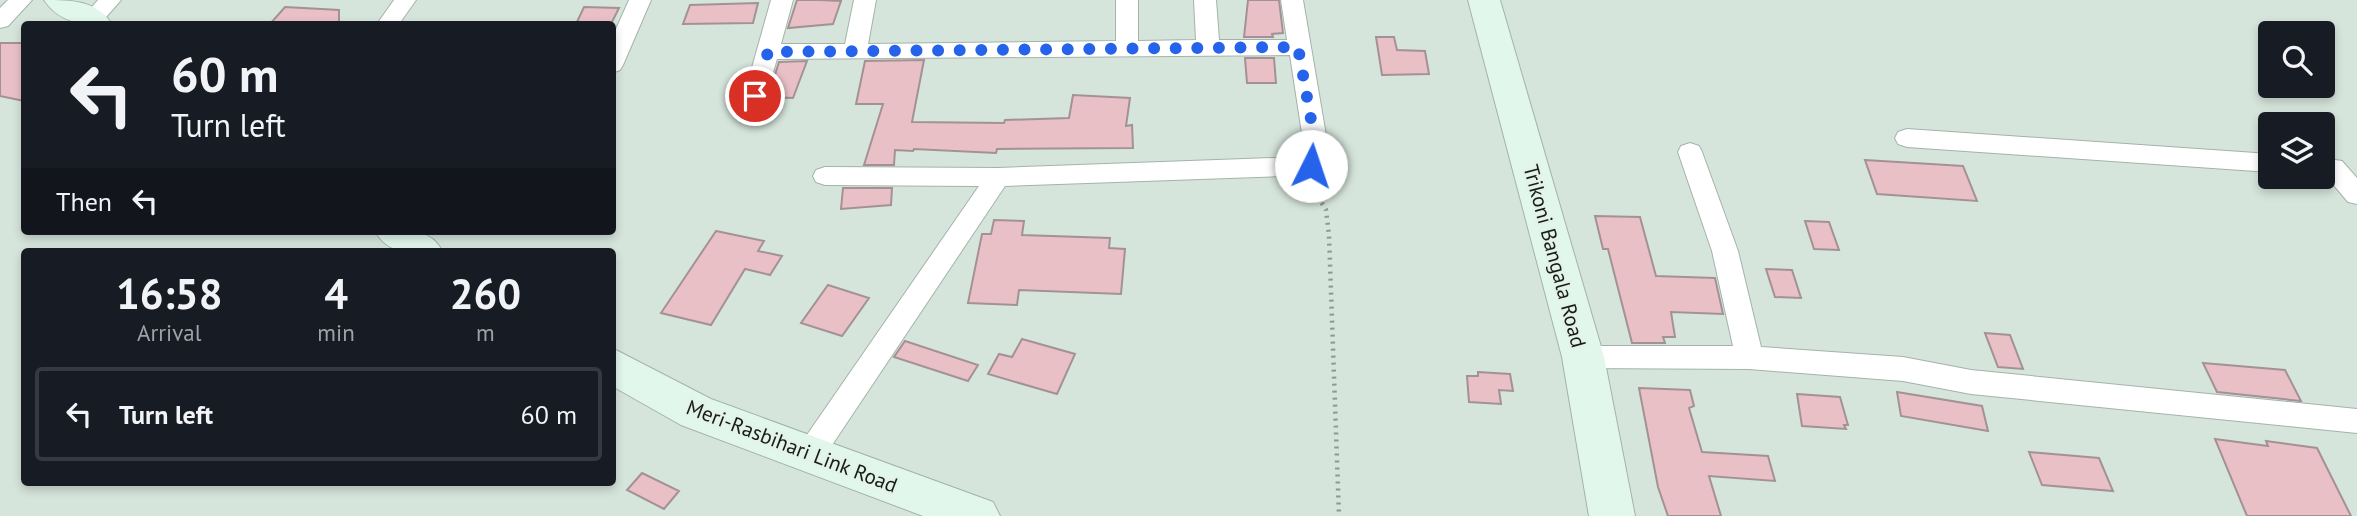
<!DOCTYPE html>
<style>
:root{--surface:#171b24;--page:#20242c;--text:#f1f3f6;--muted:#9ea1a6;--line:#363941}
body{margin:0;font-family:"PT Sans",sans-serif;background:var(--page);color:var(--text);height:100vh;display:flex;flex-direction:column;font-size:26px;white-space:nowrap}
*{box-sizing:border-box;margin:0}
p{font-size:23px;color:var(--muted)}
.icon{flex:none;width:38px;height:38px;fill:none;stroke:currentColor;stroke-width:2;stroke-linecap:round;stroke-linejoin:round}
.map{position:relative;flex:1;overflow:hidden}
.panel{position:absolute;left:21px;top:248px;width:595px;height:238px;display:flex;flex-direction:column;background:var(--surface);border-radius:7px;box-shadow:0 4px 10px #0003}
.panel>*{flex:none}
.top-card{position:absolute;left:21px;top:21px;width:595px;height:214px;border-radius:7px;box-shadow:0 4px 10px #0003;background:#171b24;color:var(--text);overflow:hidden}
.fabs{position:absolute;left:2258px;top:21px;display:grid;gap:14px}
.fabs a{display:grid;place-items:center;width:77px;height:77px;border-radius:7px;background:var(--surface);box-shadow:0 4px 10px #0003;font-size:35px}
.pin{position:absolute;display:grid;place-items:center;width:60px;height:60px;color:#fff;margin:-30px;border:4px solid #fff;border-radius:50%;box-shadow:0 2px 7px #0007}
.me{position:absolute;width:77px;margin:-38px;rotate:4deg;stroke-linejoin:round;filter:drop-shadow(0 0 5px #0008)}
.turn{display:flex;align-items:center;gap:24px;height:147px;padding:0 35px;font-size:32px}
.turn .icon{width:91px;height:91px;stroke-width:2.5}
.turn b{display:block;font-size:49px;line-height:60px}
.then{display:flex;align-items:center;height:66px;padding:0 35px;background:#0003;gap:14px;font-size:26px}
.eta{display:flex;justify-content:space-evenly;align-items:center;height:119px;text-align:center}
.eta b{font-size:42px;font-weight:600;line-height:49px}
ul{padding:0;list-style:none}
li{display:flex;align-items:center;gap:21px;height:94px;margin:0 14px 10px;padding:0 21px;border:4px solid var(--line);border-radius:7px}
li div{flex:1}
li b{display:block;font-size:26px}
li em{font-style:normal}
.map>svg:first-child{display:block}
</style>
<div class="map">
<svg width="2357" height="516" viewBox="0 0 2357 516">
<rect width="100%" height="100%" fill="#d6e5dc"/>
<path fill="#eac0c7" stroke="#a39295" stroke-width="2" d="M 797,0 L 819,0 L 841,1 L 833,24 L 788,28 Z
M 1248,0 L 1279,0 L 1283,33 L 1272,34 L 1273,37 L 1244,37 Z
M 758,3 L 753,23 L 683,24 L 690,5 Z
M 285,7 L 339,10 L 339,24 L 270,24 Z
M 584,7 L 619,8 L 611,24 L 576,24 Z
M 1376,37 L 1394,37 L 1397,50 L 1425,51 L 1429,74 L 1382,75 Z
M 0,43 L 24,43 L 24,101 L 0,96 Z
M 1245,58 L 1274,58 L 1276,83 L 1247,83 Z
M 924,60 L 912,122 L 1004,123 L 1005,120 L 1069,118 L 1073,95 L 1130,98 L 1126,126 L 1132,125 L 1133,148 L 997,149 L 996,153 L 914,149 L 913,151 L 895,150 L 894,165 L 864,165 L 883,104 L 856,104 L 865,61 Z
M 807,61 L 793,98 L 768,97 L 779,62 Z
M 1865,160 L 1963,166 L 1977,201 L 1877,194 Z
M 843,188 L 892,188 L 891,205 L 841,209 Z
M 1595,216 L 1640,217 L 1656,276 L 1715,278 L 1723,314 L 1671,312 L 1675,337 L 1663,337 L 1665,343 L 1632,343 L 1608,249 L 1603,249 Z
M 994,220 L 1024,221 L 1022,235 L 1110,238 L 1109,248 L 1125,249 L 1121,294 L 1019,290 L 1017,305 L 968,303 L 982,234 L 991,234 Z
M 1805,221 L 1829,222 L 1839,250 L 1814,249 Z
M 716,231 L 764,241 L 758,251 L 782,256 L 770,275 L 745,269 L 711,325 L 661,313 Z
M 1766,269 L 1792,270 L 1801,298 L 1775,297 Z
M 828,285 L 869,298 L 842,336 L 801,323 Z
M 1985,333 L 2010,335 L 2023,369 L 1998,367 Z
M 1022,339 L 1075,354 L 1057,394 L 988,374 L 999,354 L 1012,357 Z
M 905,341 L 978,365 L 968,381 L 894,357 Z
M 2203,363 L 2285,370 L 2301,401 L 2217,392 Z
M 1478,372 L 1510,374 L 1513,391 L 1499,390 L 1501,404 L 1469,402 L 1467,376 L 1478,376 Z
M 1639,388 L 1690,390 L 1694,406 L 1689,408 L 1702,452 L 1768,456 L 1775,481 L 1709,476 L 1721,516 L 1668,516 L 1658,487 Z
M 1897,392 L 1982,406 L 1988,431 L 1901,416 Z
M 1797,394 L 1840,397 L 1848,425 L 1844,425 L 1846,429 L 1802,426 Z
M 2215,439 L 2268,446 L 2266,441 L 2317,448 L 2351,516 L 2247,516 Z
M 2029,452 L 2099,458 L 2113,491 L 2042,485 Z
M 642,473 L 679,491 L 664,509 L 627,490 Z"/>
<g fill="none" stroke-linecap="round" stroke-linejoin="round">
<g stroke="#a4b3aa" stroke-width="2">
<path id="street" d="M 8,0 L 32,0 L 8,26 L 0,28 L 0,8 Z
M 98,0 L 121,0 L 100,24 L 82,24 L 80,21 Z
M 394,0 L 416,0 L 399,24 L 377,24 Z
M 629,0 L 651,0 L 623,65 L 620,70 L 612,73 L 612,38 Z
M 771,0 L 793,0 L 781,44 L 845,44 L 854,0 L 876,0 L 868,44 L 1116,41 L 1116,0 L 1138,0 L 1138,41 L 1196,40 L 1194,0 L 1216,0 L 1219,40 L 1287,40 L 1281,0 L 1303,0 L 1329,153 L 1320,172 L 1311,175 L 1005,186 L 820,463 L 810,467 L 800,463 L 795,454 L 800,445 L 979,186 L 825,185 L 816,182 L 813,176 L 816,170 L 825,167 L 998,168 L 1303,157 L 1305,153 L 1290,55 L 777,59 L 764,102 L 748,102 L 744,96 Z
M 1907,129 L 2270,154 L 2270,172 L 1907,147 L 1898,144 L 1895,138 L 1898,132 Z
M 1690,143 L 1699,146 L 1702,152 L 1738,251 L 1761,347 L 1903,357 L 1971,370 L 2357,409 L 2357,433 L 1971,394 L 1903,381 L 1749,369 L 1583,368 L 1573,365 L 1569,357 L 1573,349 L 1583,346 L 1733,346 L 1712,251 L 1678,152 L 1681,146 Z
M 2322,158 L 2342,161 L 2357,178 L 2357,204 L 2348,202 L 2326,176 L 2322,176 Z"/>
</g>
<g stroke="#a4b3aa" stroke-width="2">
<path id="secondary" d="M 44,0 C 71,0 96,0 112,24 C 86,26 60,24 44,0 Z
M 1468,0 L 1500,0 L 1604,357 L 1635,516 L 1589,516 L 1562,357 Z
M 375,231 C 402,231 429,225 443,252 C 416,252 390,258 375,231 Z
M 612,348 L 711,399 L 993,502 L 1000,516 L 923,516 L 681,425 L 612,386 Z"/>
</g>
<path stroke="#8c9891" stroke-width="4.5" stroke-dasharray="2 5" stroke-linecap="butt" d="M 1311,185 L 1326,210 L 1329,235 L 1339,516"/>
<use href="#street" fill="#fff" fill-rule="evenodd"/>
<use href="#secondary" fill="#e1f7eb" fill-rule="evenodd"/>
</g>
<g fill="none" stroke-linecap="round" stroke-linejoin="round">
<path stroke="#2563eb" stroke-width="12" stroke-dasharray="0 21.6" d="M 755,96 L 768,52 L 1298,47 L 1317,153 L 1311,166"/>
</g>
<g text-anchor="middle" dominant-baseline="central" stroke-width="5" stroke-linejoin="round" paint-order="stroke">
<g font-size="21" fill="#171d19" stroke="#e3f3e9">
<text transform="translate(1555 256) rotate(75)">Trikoni Bangala Road</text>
<text transform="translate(792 446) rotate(21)">Meri-Rasbihari Link Road</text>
</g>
</g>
</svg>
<div class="fabs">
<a><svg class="icon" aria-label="search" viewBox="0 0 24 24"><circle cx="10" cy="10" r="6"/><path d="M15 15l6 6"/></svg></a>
<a><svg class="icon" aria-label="layers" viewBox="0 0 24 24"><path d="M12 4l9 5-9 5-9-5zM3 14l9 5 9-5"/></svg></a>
</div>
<div class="pin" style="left:755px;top:96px;background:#d93025"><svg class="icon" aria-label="arrive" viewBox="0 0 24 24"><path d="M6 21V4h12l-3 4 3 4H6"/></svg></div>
<svg class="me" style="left:1311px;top:166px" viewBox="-20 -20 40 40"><circle r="19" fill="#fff"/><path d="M0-13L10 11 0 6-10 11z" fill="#2563eb"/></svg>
<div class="top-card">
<div class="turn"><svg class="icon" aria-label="left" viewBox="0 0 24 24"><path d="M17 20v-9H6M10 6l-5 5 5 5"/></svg><div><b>60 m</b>Turn left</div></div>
<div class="then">Then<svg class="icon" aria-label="left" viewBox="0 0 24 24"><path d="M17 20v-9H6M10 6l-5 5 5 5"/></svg></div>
</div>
<section class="panel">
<div class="eta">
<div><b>16:58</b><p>Arrival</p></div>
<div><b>4</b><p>min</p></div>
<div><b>260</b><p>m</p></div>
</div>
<ul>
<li><svg class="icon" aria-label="left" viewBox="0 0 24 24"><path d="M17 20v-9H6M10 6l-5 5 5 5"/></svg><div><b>Turn left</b></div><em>60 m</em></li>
</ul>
</section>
</div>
